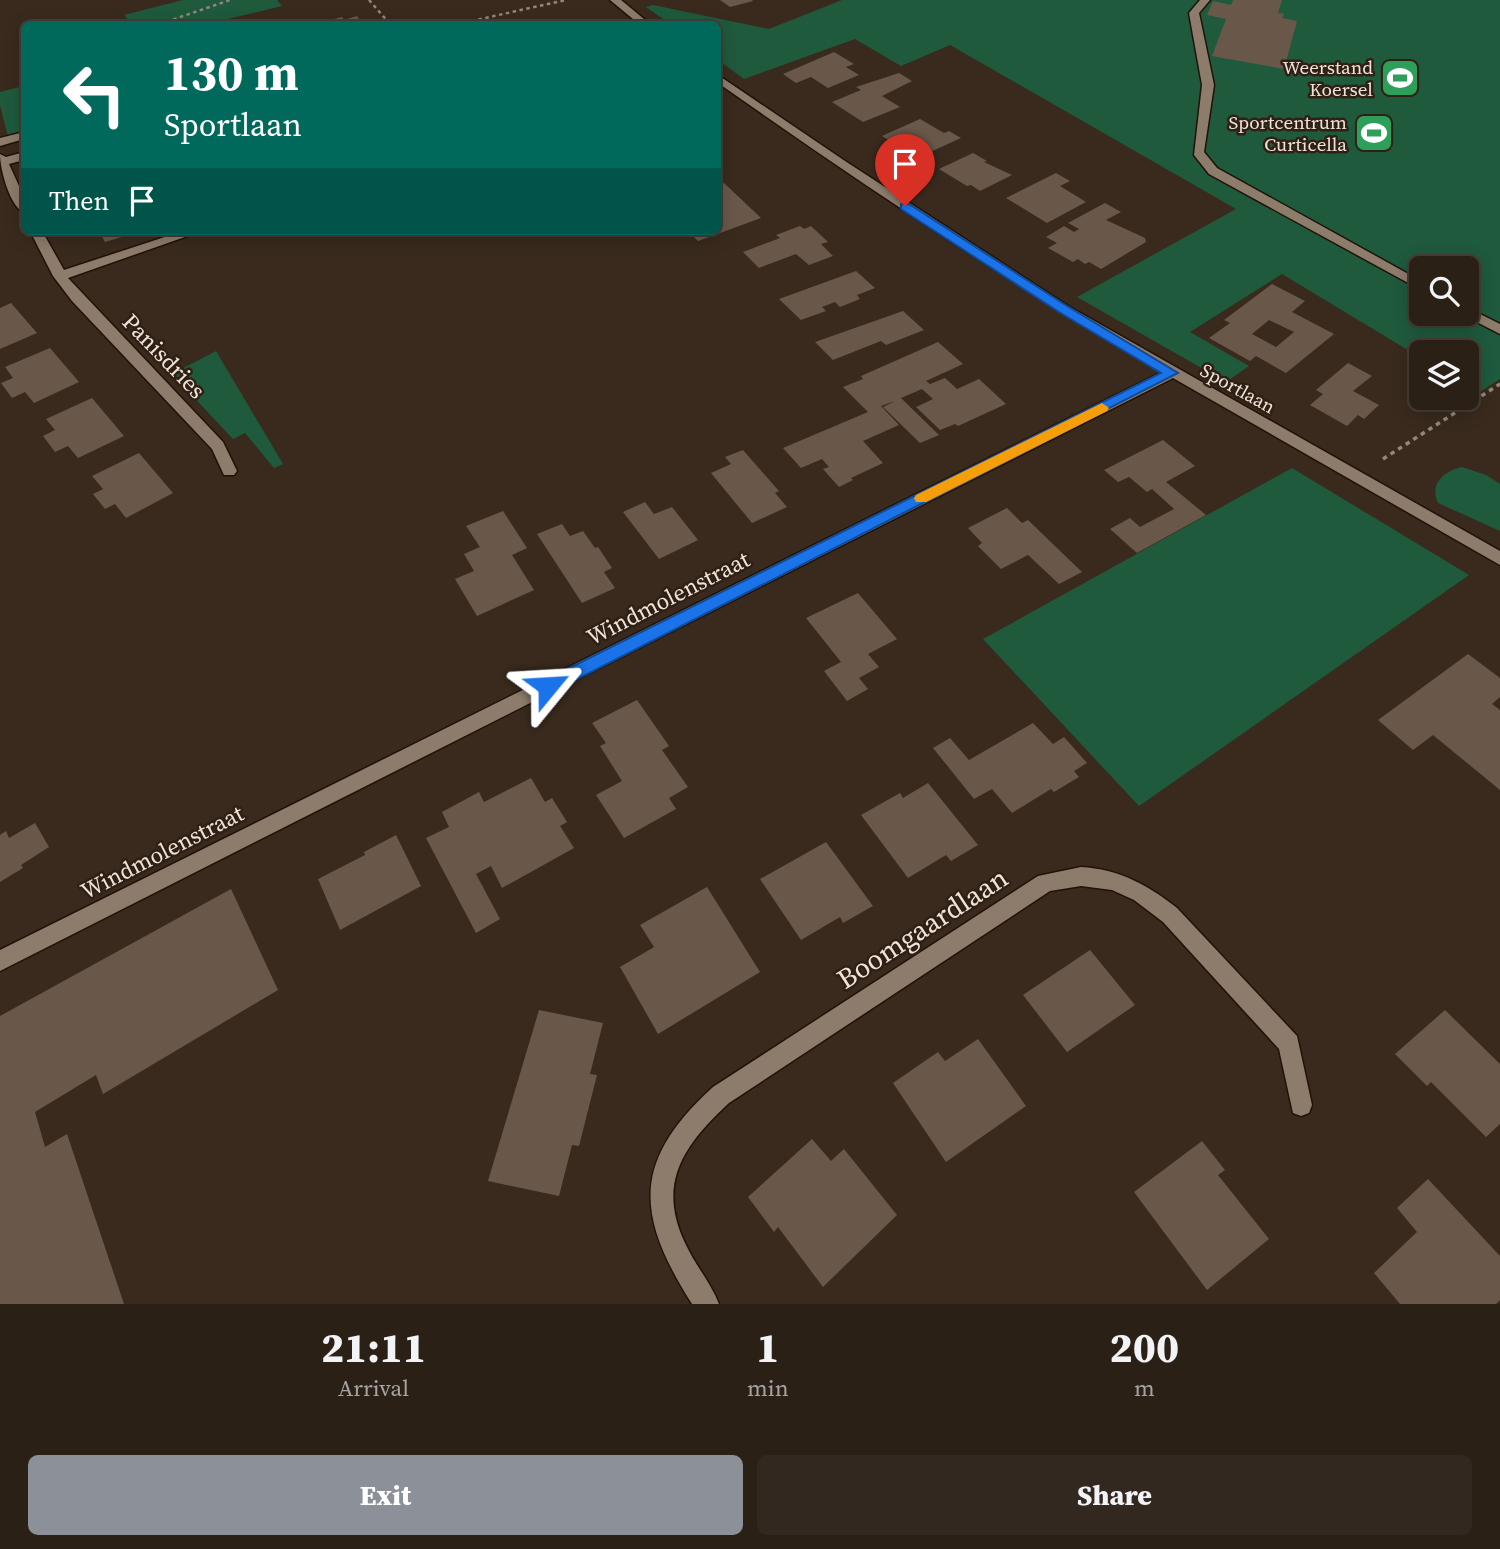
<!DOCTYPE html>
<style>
:root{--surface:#2b2016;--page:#33281f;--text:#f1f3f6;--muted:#a6a3a1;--line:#473e35;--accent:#8c9099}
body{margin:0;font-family:"Source Serif 4",serif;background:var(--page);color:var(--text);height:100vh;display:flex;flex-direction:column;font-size:26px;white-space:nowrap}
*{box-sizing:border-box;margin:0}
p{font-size:23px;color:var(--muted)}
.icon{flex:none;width:38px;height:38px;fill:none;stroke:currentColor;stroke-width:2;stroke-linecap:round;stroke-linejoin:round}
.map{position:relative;height:1304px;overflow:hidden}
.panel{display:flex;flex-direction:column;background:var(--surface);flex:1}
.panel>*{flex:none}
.banner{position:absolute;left:21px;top:21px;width:700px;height:214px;border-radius:10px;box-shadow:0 4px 18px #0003,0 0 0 2px var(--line);background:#00695c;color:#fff;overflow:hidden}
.tools{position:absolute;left:1409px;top:256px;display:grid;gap:14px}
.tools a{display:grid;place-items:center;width:70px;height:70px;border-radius:10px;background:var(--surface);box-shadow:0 4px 18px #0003,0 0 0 2px var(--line);font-size:35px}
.pin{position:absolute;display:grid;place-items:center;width:60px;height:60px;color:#fff;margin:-72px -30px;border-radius:50% 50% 50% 0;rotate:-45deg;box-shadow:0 0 7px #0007}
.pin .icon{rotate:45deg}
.me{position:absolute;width:77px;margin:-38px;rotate:63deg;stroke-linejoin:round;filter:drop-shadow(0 0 5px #0008)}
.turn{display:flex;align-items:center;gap:24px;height:147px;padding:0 28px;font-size:32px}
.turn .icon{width:91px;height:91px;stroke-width:2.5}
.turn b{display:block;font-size:49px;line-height:60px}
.then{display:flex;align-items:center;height:66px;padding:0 28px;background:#0003;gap:14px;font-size:26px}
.eta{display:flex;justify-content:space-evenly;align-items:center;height:119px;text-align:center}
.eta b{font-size:42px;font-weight:800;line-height:49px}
.cta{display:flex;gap:14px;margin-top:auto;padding:14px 28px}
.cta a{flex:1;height:80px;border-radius:10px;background:var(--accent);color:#fff;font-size:28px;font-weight:800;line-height:80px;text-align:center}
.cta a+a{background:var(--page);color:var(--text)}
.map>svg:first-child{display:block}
</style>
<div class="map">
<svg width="1500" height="1304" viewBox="0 0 1500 1304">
<rect width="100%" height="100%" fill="#392a1d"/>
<path fill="#1f5a3d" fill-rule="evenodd" d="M 183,0 L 277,0 L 282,6 L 207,24 L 131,24 L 124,15 Z
M 842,0 L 1500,0 L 1500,379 L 1478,393 L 1467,386 L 1466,352 L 1421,352 L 1421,358 L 1282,274 L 1190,332 L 1249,366 L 1226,382 L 1077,297 L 1236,209 L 950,45 L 901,66 L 855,39 L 744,79 L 718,60 L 718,24 L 670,24 L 646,7 L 653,5 L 769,29 ZM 1421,268 L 1466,268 L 1466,313 L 1421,313 Z
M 24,86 L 24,132 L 8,137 L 0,105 L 0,92 Z
M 216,351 L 283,464 L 274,468 L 245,433 L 233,439 L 172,374 Z
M 1462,467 L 1486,475 L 1500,484 L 1500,531 L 1438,503 C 1429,484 1444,471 1462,467 Z
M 1292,468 L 1469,575 L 1139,806 L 983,639 Z"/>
<path fill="#69584a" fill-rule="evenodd" d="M 720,0 L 752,0 L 753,1 L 730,7 Z
M 1233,0 L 1282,0 L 1278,13 L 1284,14 L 1282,18 L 1297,21 L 1284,69 L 1212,56 L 1226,19 L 1207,15 L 1213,1 L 1231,5 Z
M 357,16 L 363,24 L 324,24 L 322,22 L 342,17 L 344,20 Z
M 834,52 L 854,64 L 846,67 L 859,75 L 828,88 L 811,77 L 796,83 L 783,74 Z
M 899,73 L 912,81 L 882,96 L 900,107 L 863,122 L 832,102 L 861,90 L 856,87 Z
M 920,119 L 944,133 L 949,131 L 961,138 L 917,158 L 882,136 Z
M 973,153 L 987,161 L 984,162 L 1012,175 L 980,191 L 971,185 L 967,186 L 939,169 Z
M 1056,173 L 1070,181 L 1060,186 L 1086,202 L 1047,223 L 1006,198 Z
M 724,183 L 761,218 L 698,241 L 688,231 L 718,231 L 718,185 Z
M 1105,203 L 1121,212 L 1106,220 L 1145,238 L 1146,242 L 1101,269 L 1089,262 L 1085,264 L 1078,259 L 1073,262 L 1048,248 L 1057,243 L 1046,237 L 1064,226 L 1074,232 L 1079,229 L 1068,223 Z
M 800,226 L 804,229 L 811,226 L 828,242 L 821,244 L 833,256 L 809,265 L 796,254 L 759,268 L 743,252 L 780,238 L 776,235 Z
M 99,231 L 139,231 L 139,232 L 105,242 Z
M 856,271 L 875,288 L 857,295 L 860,299 L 840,307 L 835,302 L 822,307 L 826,311 L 801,320 L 779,299 Z
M 1272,284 L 1305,301 L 1292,312 L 1334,334 L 1286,373 L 1256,356 L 1250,361 L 1209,338 L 1230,323 L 1224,320 ZM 1269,320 L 1294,332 L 1276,347 L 1252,334 Z
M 11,303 L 37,333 L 0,349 L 0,308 Z
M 903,311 L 924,330 L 886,345 L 881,341 L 833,360 L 815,342 Z
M 938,342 L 963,364 L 926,381 L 930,384 L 945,378 L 957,389 L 979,379 L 1006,404 L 958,426 L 955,424 L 940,430 L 916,407 L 933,399 L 922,389 L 901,398 L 939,435 L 920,443 L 883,407 L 895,401 L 881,406 L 899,425 L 863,441 L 883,463 L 851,478 L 853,480 L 839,487 L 823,469 L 829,467 L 822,459 L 801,468 L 783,448 L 868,412 L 843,387 L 863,379 L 861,376 Z
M 50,348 L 79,382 L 34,403 L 25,392 L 12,398 L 1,383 L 13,378 L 5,367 Z
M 1348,363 L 1372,376 L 1353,391 L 1379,405 L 1364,419 L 1358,415 L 1347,426 L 1310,405 L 1323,394 L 1316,390 Z
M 92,398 L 124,436 L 78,458 L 68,446 L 55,452 L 43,436 L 55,430 L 46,419 Z
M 1163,440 L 1195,466 L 1166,482 L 1206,515 L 1137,553 L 1110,529 L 1130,518 L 1140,527 L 1174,509 L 1152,489 L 1147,492 L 1129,477 L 1118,482 L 1104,470 Z
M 743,450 L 779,491 L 775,493 L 787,507 L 752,523 L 711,473 L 731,464 L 725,457 Z
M 139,453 L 173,493 L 126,518 L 115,504 L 105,509 L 93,494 L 103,489 L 92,476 Z
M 645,502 L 654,514 L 672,507 L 698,540 L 659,559 L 623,512 Z
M 1007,508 L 1022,523 L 1028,520 L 1082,572 L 1059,584 L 1028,555 L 1001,569 L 978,546 L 982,543 L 968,528 Z
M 503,511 L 527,548 L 512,555 L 534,590 L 477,616 L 455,579 L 474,571 L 464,554 L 480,547 L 466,526 Z
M 562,524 L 570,536 L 583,531 L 595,548 L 598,547 L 612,568 L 604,572 L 615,588 L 582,603 L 537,534 Z
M 858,593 L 897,639 L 868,654 L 879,667 L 859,678 L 868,689 L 847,701 L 824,671 L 841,662 L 806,618 Z
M 1468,654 L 1500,678 L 1500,697 L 1492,704 L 1500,710 L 1500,790 L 1433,735 L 1413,750 L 1378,720 Z
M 637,700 L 669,746 L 662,750 L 688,787 L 669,798 L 676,809 L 624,838 L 596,795 L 622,781 L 600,746 L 606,743 L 592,723 Z
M 1033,723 L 1053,744 L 1064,737 L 1087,763 L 1074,771 L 1079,777 L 1054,792 L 1051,789 L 1012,813 L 992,789 L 974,799 L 933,748 L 950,738 L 969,760 Z
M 531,778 L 545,802 L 552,798 L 567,822 L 560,826 L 574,848 L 502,888 L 491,866 L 476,874 L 500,919 L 476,933 L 426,838 L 449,827 L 442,812 L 479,792 L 484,802 Z
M 928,783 L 978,845 L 951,861 L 946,855 L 908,878 L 861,815 L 900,793 L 903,798 Z
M 35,823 L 49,847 L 21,865 L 23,868 L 0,882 L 0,835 L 6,831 L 9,838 Z
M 396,835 L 421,886 L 340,930 L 318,879 L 365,855 L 364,852 Z
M 826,842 L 873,906 L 843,923 L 840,917 L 801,940 L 760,879 Z
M 707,887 L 760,972 L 658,1034 L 620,967 L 654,947 L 640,925 Z
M 231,889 L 278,990 L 103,1094 L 96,1075 L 35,1112 L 45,1147 L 67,1134 L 124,1304 L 0,1304 L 0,1016 Z
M 1090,950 L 1135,1005 L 1067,1052 L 1023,995 Z
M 539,1010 L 603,1023 L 590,1074 L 597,1075 L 579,1146 L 572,1145 L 559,1196 L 488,1181 Z
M 1445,1010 L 1500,1064 L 1500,1124 L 1486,1137 L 1431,1082 L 1427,1086 L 1395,1054 Z
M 978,1039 L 1026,1106 L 946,1162 L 893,1083 L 938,1052 L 945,1061 Z
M 812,1139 L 831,1161 L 844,1149 L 897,1215 L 823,1287 L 778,1227 L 774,1232 L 748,1197 Z
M 1202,1141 L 1225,1170 L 1218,1175 L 1269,1239 L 1207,1290 L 1134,1192 Z
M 1428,1179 L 1500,1256 L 1500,1300 L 1496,1304 L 1400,1304 L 1374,1273 L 1417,1232 L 1397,1208 Z"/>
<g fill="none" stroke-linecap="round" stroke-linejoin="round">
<g stroke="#201206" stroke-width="3">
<path id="lane" d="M 1200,0 L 1210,0 L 1199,13 L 1214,85 L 1204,152 L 1217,168 L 1421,281 L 1421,290 L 1209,174 L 1194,155 L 1202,85 L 1189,13 Z
M 1466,307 L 1500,324 L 1500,334 L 1461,314 L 1466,313 Z"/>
</g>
<g stroke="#201206" stroke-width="3">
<path id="street" d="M 610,0 L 621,0 L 650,24 L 639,24 Z
M 718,75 L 845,161 L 1068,306 L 1500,551 L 1500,565 L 1173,378 L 0,971 L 0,950 L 1162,372 C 1009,283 862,184 718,83 Z
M 24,132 L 24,139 L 0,146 L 0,138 Z
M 24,152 L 24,160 L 9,164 L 24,197 L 24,213 C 10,206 0,170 0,154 L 6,157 Z
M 30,231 L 42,231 L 64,270 L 183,231 L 202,231 L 68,278 L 223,442 L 237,471 L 234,475 L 224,475 L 212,449 L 72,301 L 53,276 Z
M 1081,867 C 1119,869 1148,885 1177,908 L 1297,1036 L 1312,1105 L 1309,1113 L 1301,1116 L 1293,1113 L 1279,1049 L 1163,922 L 1134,900 L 1112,890 L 1081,886 L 1050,891 L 729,1103 C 685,1144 656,1182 685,1243 C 695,1265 711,1283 719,1304 L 692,1304 C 635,1214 632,1161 713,1087 L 1038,876 Z"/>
</g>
<path stroke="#93877c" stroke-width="2.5" stroke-dasharray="3.5 3.5" stroke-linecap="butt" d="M 369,0 L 390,24
M 160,24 L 230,0
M 458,24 L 566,0"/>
<path stroke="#93877c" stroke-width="3.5" stroke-dasharray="4.5 4.5" stroke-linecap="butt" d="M 1383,459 L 1500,384"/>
<use href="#lane" fill="#8d7c6c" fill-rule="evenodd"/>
<use href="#street" fill="#8d7c6c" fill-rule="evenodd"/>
</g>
<path fill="#1a73e8" stroke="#114b97" stroke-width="2" d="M 901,204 L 909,204 L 1067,306 L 1178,373 L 554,691 L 543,691 L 540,686 L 543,681 L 1161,373 L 1059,312 L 901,209 Z"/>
<path fill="#f59e0b" d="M 1102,403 L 1109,408 L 1107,411 L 926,502 L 916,502 L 914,498 L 916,495 Z"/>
<defs>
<g id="stadium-square" transform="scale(2.0125)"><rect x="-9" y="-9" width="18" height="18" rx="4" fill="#2e9e5b" stroke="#2f2013"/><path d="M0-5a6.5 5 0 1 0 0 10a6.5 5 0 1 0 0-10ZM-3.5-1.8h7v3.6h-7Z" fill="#fff"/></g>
</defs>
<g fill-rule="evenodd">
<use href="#stadium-square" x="1400" y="78"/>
<use href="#stadium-square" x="1374" y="133"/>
</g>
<g text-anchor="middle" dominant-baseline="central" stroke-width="5" stroke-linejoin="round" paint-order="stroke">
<g font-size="19" fill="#eee4dc" stroke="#2f2013" text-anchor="end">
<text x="1373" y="67">Weerstand<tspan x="1373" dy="22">Koersel</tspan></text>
<text x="1347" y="122">Sportcentrum<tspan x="1347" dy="22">Curticella</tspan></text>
</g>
<g font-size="19" fill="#eee4dc" stroke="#2f2013">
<text transform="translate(1238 388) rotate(29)">Sportlaan</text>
</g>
<g font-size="23" fill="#eee4dc" stroke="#2f2013">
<text transform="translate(164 356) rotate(46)">Panisdries</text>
<text transform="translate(668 598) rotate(-27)">Windmolenstraat</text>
<text transform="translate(162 852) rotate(-27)">Windmolenstraat</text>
</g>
<g font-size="28" fill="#eee4dc" stroke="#2f2013">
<text transform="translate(922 928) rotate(-33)">Boomgaardlaan</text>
</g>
</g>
</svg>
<div class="tools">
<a><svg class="icon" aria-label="search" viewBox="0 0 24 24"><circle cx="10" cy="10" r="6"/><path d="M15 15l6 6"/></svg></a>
<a><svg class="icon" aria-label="layers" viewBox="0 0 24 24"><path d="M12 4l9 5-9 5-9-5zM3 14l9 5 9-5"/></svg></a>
</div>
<div class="pin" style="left:905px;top:206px;background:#d93025"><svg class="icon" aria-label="arrive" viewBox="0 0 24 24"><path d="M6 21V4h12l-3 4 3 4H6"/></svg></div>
<svg class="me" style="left:548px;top:686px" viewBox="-20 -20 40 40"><path d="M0-17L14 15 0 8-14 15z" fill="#1a73e8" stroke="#fff" stroke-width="4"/></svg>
<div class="banner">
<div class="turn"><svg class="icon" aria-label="left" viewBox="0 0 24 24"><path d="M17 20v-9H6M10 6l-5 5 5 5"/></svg><div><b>130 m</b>Sportlaan</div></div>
<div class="then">Then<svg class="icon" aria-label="arrive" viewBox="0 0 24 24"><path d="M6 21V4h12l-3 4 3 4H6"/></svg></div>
</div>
</div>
<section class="panel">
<div class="eta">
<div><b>21:11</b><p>Arrival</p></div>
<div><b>1</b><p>min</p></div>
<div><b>200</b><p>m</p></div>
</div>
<div class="cta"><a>Exit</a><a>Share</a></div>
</section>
